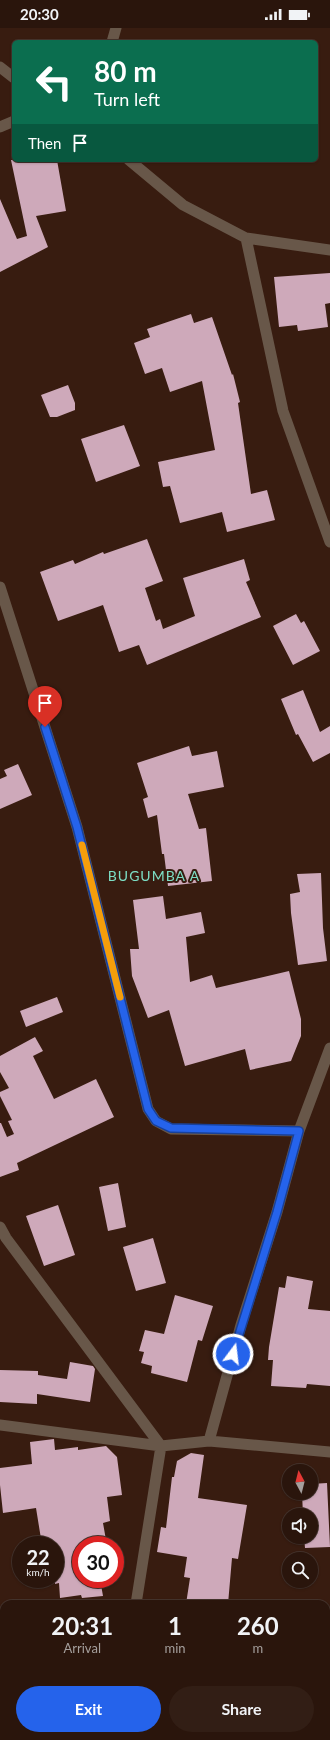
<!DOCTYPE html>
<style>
:root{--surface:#2a150c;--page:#321e15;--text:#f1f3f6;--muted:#a59f9d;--line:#46342d;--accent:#2563eb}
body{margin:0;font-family:Lato,sans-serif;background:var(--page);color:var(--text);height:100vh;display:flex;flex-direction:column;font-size:15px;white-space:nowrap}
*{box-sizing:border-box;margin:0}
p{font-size:13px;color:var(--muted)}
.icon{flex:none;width:22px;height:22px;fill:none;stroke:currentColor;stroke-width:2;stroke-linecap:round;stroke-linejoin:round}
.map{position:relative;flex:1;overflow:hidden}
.drawer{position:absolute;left:0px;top:1572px;width:330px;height:140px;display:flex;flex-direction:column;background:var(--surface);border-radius:12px 12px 0 0;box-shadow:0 1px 3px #0004,0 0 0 1px var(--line)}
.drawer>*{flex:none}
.banner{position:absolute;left:12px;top:12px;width:306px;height:122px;border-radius:6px;box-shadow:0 1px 3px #0004,0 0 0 1px var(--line);background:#0b6e4f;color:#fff;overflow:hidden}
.needle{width:26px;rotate:353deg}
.fabs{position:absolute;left:282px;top:1436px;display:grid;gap:8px}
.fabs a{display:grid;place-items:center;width:36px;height:36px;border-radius:50%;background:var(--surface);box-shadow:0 1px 3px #0004,0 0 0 1px var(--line);font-size:20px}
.speed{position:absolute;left:12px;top:1508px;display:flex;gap:8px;font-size:20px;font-weight:700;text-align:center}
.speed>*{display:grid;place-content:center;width:52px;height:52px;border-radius:50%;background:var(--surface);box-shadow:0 1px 3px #0004,0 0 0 1px var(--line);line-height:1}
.speed small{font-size:10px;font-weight:400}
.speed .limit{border:6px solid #d22;background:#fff;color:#111}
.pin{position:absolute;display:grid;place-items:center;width:34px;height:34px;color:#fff;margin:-41px -17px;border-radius:50% 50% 50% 0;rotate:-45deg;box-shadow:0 0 4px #0007}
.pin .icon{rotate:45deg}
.me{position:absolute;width:44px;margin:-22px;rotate:15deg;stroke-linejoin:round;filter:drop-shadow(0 0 3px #0008)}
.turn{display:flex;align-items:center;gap:14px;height:84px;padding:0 16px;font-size:18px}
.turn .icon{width:52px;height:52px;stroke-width:2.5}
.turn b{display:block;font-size:28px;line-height:34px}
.then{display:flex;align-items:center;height:38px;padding:0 16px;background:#0003;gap:8px;font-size:15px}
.eta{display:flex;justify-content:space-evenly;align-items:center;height:68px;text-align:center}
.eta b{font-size:24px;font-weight:700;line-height:28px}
.cta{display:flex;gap:8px;margin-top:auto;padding:8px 16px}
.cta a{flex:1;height:46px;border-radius:24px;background:var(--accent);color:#fff;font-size:16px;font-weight:700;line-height:46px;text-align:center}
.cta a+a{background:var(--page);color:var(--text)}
.status{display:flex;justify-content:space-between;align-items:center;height:28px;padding:0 20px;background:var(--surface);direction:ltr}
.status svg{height:11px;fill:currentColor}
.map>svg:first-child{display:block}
</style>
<div class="status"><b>20:30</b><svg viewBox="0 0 49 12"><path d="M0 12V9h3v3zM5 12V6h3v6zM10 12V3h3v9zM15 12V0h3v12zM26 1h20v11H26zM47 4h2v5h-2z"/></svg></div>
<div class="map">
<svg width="330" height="1712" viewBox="0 0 330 1712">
<rect width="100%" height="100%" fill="#381c10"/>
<path fill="#cea9ba" d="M 11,132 L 57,132 L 66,183 L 36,188 L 48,219 L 0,244 L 0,171 L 17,211 L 27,208 Z
M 330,245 L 330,275 L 325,276 L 328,299 L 298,303 L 297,297 L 279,299 L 274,249 Z
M 191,286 L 194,295 L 212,289 L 232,347 L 233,346 L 240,374 L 238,375 L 251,466 L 267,462 L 275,492 L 227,504 L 222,484 L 180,495 L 170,458 L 163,459 L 158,434 L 215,422 L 202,353 L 170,364 L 162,340 L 145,346 L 134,315 L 150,309 L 147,301 Z
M 68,357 L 75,375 L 75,382 L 57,389 L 50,389 L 41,367 Z
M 124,397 L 140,438 L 96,454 L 81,411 Z
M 147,511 L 163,553 L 145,560 L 156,593 L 160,591 L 163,601 L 195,588 L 183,550 L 244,531 L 250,552 L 246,554 L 261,589 L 147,637 L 139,617 L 119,624 L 103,577 L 58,593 L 40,544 L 73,532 L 75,536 L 103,524 L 104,526 Z
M 296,586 L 301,595 L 304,593 L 320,623 L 293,637 L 273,598 Z
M 303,662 L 320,704 L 330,698 L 330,725 L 313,734 L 298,706 L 296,707 L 281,671 Z
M 189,718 L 192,728 L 217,723 L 224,759 L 188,766 L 199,801 L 206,800 L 212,853 L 168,858 L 164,826 L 162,826 L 157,787 L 148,790 L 143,771 L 148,769 L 137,735 Z
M 18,736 L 32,767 L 0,781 L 0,751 L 7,748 L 4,742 Z
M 321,845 L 323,900 L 327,933 L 298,937 L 291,885 L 290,866 L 300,864 L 297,846 Z
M 163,868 L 166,891 L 201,884 L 205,905 L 186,909 L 190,954 L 212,947 L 216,960 L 289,943 L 301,991 L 301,1008 L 291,1033 L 250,1042 L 245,1021 L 185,1038 L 169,982 L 148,990 L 132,948 L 130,921 L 139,921 L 133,872 Z
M 57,969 L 63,984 L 26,999 L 20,983 Z
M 35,1009 L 43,1023 L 33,1028 L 54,1071 L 96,1051 L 114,1089 L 17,1135 L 19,1142 L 0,1149 L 0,1095 L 1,1095 L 7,1109 L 14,1106 L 8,1093 L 12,1092 L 0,1068 L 0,1064 L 9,1060 L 0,1044 L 0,1028 Z
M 118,1155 L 126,1199 L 108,1203 L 99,1159 Z
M 58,1177 L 75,1227 L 44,1238 L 26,1188 Z
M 153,1210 L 166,1255 L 136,1263 L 123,1219 Z
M 287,1248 L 313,1253 L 308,1281 L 330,1283 L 330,1358 L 307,1356 L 306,1360 L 271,1358 L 273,1332 L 268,1332 L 269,1319 L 279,1259 L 285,1260 Z
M 175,1267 L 213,1278 L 202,1313 L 198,1312 L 187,1354 L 151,1345 L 152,1338 L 141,1335 L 144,1324 L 139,1323 L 145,1302 L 164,1306 Z
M 70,1334 L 93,1338 L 95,1341 L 90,1374 L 37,1366 L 37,1376 L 0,1374 L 0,1342 L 38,1343 L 38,1347 L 67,1351 Z
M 54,1411 L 55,1422 L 78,1419 L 78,1422 L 106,1418 L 117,1429 L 122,1467 L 107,1469 L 110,1493 L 103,1495 L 106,1512 L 94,1514 L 94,1517 L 81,1517 L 81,1551 L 100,1551 L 103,1568 L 82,1570 L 81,1567 L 60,1570 L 59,1555 L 55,1556 L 55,1517 L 42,1517 L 36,1480 L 3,1485 L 0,1457 L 0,1440 L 32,1436 L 30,1414 Z
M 191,1425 L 204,1427 L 198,1470 L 247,1477 L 238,1531 L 232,1530 L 228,1576 L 186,1576 L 190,1550 L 184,1549 L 187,1529 L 157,1524 L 161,1499 L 166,1500 L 172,1449 L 174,1449 L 177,1433 Z
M 327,1455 L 330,1519 L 305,1520 L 304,1509 L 311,1509 L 311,1487 L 303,1487 L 302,1465 L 311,1465 L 311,1456 Z"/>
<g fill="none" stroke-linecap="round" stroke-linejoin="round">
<path stroke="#685749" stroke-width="11" d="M 112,14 L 116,0
M 0,39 L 14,50
M 0,99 L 14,93
M 129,132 L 183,177 L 246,210 L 330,222
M 246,210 L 283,383 L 330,514
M 0,559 L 77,799 L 148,1081 L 156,1093 L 171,1101 L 299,1103
M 0,1199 L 6,1210 L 161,1418 L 136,1576
M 0,1397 L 161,1418 L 209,1413 L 330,1424
M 209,1413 L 241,1297 L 277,1184 L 299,1103 L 330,1020
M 0,1674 L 4,1674
M 326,1707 L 330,1708
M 110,1712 L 110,1708"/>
</g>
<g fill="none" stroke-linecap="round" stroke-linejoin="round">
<g stroke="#184099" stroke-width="10">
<path id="route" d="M 45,699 L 77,799 L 148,1081 L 156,1093 L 171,1100 L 299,1103 L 277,1184 L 233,1326"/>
</g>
<use href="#route" stroke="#2563eb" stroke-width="7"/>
<path stroke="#f59e0b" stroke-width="7" d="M 82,817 L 120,969"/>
</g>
<g text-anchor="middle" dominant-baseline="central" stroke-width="4" stroke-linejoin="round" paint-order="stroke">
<g font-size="14" letter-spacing="1" fill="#7ddec5" stroke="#381c10">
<text x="154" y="847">BUGUMBA A</text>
</g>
</g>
</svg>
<div class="fabs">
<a><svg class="needle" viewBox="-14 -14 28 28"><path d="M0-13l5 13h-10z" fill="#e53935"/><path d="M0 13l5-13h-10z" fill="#a59f9d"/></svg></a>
<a><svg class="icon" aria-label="sound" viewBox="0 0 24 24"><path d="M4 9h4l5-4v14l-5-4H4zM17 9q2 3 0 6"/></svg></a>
<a><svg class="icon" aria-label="search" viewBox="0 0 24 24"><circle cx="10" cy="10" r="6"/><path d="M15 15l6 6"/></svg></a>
</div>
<div class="speed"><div>22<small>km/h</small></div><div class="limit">30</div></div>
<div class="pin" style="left:45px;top:699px;background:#d93025"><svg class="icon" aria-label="arrive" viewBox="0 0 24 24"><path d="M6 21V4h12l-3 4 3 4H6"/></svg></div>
<svg class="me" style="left:233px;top:1326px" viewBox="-20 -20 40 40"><circle r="17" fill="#2563eb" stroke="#fff" stroke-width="3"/><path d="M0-11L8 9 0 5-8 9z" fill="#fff"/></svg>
<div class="banner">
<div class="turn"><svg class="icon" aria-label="left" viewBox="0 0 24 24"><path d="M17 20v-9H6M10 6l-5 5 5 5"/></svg><div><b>80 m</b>Turn left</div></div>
<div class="then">Then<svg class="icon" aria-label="arrive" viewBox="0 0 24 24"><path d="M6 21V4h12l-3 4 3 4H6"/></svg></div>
</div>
<section class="drawer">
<div class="eta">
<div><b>20:31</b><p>Arrival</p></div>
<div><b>1</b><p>min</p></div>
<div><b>260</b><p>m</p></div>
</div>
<div class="cta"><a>Exit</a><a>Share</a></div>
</section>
</div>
